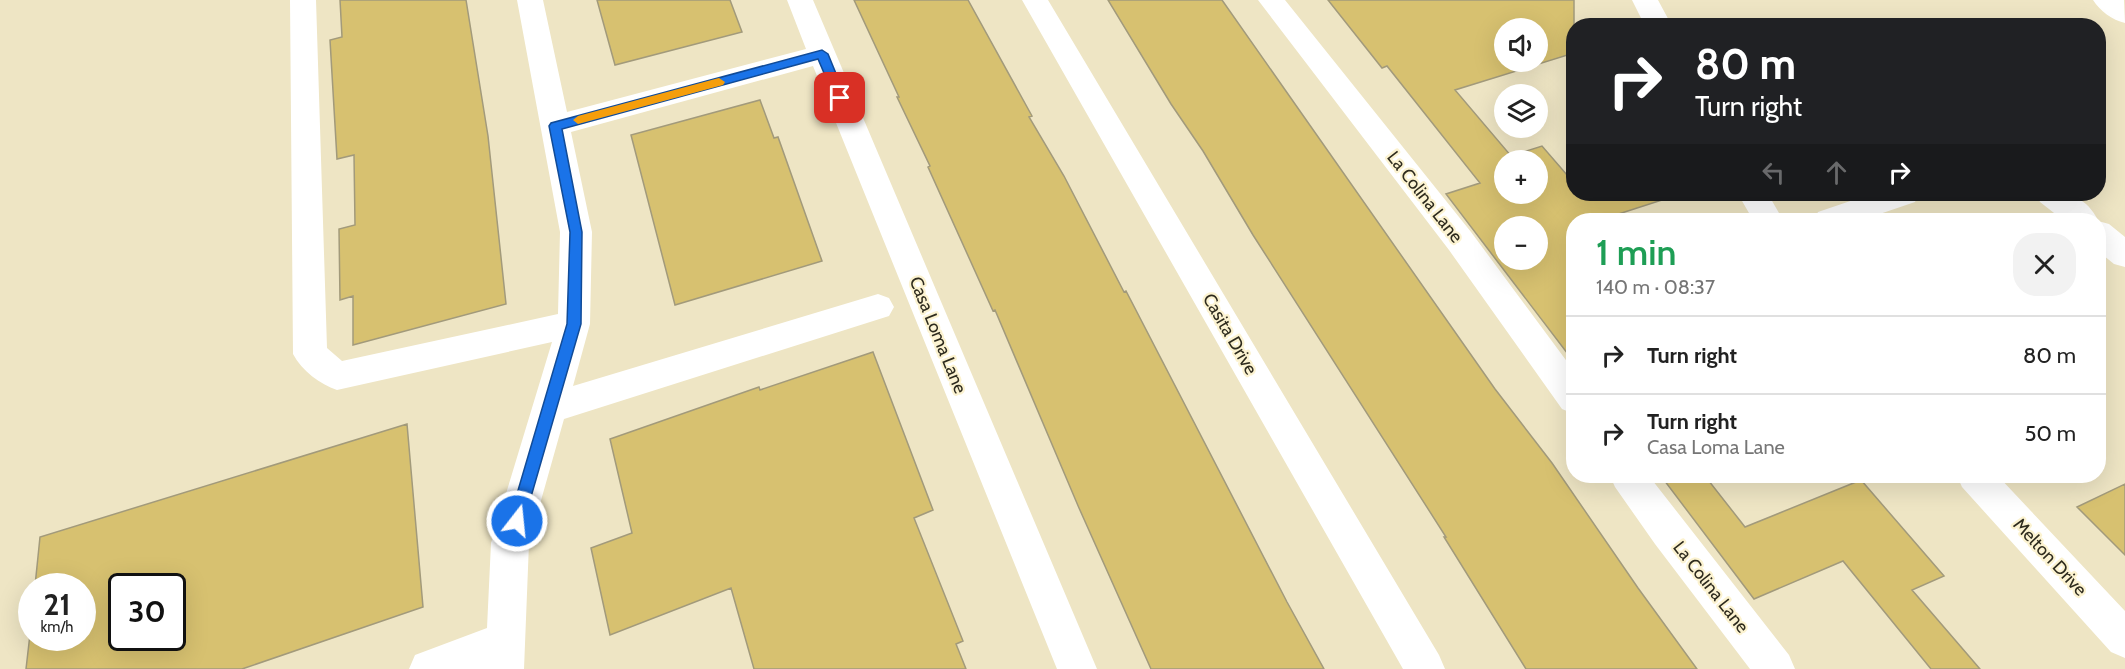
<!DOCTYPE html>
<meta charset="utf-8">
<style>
:root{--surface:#fff;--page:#f2f2f2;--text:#222;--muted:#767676;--line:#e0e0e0}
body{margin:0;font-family:Cabin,sans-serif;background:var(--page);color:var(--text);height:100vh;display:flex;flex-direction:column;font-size:22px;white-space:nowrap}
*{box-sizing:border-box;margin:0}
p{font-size:20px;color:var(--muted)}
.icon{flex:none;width:33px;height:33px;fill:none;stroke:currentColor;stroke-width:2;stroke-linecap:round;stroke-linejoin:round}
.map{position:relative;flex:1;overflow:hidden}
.drawer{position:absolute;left:1566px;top:213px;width:540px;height:270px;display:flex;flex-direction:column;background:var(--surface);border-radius:24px;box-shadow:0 6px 24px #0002}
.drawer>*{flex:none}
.banner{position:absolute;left:1566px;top:18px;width:540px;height:183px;border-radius:24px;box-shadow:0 6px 24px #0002;background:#202124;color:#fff;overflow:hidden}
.tools{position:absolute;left:1494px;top:18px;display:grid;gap:12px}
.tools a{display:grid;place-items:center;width:54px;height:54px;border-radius:50%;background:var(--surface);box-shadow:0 6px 24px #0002;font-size:30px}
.speed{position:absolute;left:18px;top:573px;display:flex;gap:12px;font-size:30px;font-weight:700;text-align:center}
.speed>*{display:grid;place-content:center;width:78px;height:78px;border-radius:50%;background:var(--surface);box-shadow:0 6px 24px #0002;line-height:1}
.speed small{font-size:15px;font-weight:400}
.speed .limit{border:3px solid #111;border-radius:9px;background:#fff;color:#111}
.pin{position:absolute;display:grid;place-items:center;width:51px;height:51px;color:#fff;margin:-26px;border-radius:12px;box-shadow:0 3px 9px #0006}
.me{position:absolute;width:66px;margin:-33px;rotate:16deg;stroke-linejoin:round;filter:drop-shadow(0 0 4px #0008)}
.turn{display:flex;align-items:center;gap:21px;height:126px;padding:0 30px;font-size:27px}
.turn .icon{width:78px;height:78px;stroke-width:2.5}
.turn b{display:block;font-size:42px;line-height:51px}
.lanes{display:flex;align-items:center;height:57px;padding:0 30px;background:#0003;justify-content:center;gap:30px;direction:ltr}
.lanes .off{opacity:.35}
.round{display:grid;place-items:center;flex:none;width:63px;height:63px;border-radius:24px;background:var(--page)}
.head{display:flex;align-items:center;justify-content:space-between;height:102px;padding:0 30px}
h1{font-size:36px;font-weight:600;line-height:45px;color:#1e9e55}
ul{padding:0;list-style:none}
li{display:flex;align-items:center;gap:18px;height:78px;padding:0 30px;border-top:2px solid var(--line)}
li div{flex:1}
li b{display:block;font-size:22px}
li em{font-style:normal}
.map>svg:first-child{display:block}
</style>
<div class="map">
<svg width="2125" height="669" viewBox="0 0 2125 669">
<rect width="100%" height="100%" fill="#eee5c4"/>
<path fill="#d7c170" stroke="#a29a7b" stroke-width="1.5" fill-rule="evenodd" d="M 340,0 L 466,0 L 488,136 L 506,304 L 353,345 L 353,296 L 340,300 L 339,229 L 355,225 L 354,155 L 337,159 L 330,40 L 342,37 Z
M 597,0 L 730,0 L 742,32 L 615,65 Z
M 854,0 L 968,0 L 1032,116 L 1029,117 L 1064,176 L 1124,292 L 1126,291 L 1287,602 L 1324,669 L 1151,669 L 1079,508 L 995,310 L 993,311 L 928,167 L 930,166 L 897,97 L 899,97 Z
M 1108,0 L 1222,0 L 1495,389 L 1552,463 L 1638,588 L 1697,669 L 1526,669 L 1444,537 L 1446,537 L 1253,235 L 1203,151 L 1171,104 Z
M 1328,0 L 1574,0 L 1574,53 L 1455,90 L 1511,156 L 1542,146 L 1574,183 L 1574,194 L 1661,194 L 1662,200 L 1600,220 L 1574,220 L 1574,362 L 1446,194 L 1480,183 L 1387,66 L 1382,68 ZM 1504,28 L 1538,28 L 1538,62 L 1504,62 ZM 1504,160 L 1538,160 L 1538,194 L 1504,194 ZM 1504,226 L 1538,226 L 1538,260 L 1504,260 Z
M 760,100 L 774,138 L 778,137 L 822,261 L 675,305 L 631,135 Z
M 873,352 L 933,510 L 914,518 L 963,641 L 956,644 L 966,669 L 754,669 L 731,588 L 610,635 L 591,548 L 632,533 L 610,439 L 759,387 L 760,390 Z
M 407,424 L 423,607 L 242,669 L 26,669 L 32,617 L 32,638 L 82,638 L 82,586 L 35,586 L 40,537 ZM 122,586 L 172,586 L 172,638 L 122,638 Z
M 1661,476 L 1705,476 L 1745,527 L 1861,480 L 1944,576 L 1912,590 L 1980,669 L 1931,669 L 1843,561 L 1754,599 Z
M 2125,484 L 2125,555 L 2077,507 Z"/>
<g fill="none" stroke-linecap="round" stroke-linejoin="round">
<path fill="#fff" fill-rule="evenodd" d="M 290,0 L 316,0 L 327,348 L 342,361 L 558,314 L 560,232 L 517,0 L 543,0 L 567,112 L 806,49 L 787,0 L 813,0 L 1097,669 L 1057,669 L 813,66 L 571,132 L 592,232 L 590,324 L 573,386 L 878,294 L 889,298 L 894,307 L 889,316 L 564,419 L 529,543 L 524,669 L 409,669 L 415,655 L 487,628 L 491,543 L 552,342 L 337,390 C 320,384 302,371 293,354 Z
M 1022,0 L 1048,0 L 1439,655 L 1445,669 L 1403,669 Z
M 1258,0 L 1285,0 L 1471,232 L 1574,371 L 1574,414 L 1562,409 L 1449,250 Z
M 1632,0 L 1658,0 L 1672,26 L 1645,26 Z
M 2093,0 L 2124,0 L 2125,23 C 2112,20 2100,11 2093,0 Z
M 1738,194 L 1768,194 L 1783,220 L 1753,220 Z
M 1871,194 L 1919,194 L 1915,202 L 1862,220 L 1814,220 L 1818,212 Z
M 2036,194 C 2063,191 2084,193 2098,220 L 2063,220 L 2040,202 Z
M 2098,221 L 2109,224 L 2125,237 L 2125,267 L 2114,264 L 2098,251 Z
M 1610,476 L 1649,476 L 1789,655 L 1795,669 L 1750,669 L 1655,544 L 1615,487 Z
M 1957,476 L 1998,476 L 2125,611 L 2125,658 L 2111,652 L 1962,487 Z"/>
</g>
<path fill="#1a73e8" stroke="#114b97" stroke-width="1.5" d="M 822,50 L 828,54 L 846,98 L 844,101 L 836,101 L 818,59 L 562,129 L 582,232 L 581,324 L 524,521 L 522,526 L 517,528 L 511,526 L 509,521 L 567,324 L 570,232 L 549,126 L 551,123 Z"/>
<path fill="#f59e0b" d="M 719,78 L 725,82 L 723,85 L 578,124 L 573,120 L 578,116 Z"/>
<g text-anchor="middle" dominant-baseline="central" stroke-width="4.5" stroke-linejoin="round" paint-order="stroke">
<g font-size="18" fill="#2e2b1e" stroke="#fcf3d1">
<text transform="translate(1425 197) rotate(52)">La Colina Lane</text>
<text transform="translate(1230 334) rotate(60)">Casita Drive</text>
<text transform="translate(938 335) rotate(68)">Casa Loma Lane</text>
<text transform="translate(2050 557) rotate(47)">Melton Drive</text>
<text transform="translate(1711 587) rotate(52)">La Colina Lane</text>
</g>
</g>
</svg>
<div class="tools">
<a><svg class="icon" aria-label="sound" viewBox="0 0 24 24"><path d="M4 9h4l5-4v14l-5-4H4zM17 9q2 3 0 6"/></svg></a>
<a><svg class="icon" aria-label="layers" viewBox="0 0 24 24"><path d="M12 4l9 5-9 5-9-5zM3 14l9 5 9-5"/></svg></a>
<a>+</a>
<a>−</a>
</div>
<div class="speed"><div>21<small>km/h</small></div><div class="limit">30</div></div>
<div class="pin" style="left:840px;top:98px;background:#d93025"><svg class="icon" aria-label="arrive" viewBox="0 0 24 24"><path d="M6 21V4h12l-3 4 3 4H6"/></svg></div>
<svg class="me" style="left:517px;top:521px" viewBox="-20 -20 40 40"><circle r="17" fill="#1a73e8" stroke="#fff" stroke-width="3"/><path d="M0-11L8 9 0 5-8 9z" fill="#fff"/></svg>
<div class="banner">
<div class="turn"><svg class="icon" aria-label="right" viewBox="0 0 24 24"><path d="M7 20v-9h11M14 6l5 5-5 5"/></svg><div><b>80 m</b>Turn right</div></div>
<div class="lanes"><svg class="icon off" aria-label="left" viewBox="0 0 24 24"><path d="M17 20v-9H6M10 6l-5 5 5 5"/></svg><svg class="icon off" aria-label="ahead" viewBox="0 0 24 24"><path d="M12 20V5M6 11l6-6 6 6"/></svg><svg class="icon" aria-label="right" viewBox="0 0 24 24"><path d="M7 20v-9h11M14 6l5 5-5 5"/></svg></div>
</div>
<section class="drawer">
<div class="head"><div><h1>1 min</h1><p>140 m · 08:37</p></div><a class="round"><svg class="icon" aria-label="close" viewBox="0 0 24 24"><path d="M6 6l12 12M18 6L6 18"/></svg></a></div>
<ul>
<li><svg class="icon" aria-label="right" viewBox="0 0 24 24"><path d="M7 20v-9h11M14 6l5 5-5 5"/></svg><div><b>Turn right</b></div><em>80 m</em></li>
<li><svg class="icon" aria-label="right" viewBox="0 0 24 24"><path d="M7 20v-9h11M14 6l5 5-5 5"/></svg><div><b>Turn right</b><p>Casa Loma Lane</p></div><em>50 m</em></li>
</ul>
</section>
</div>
